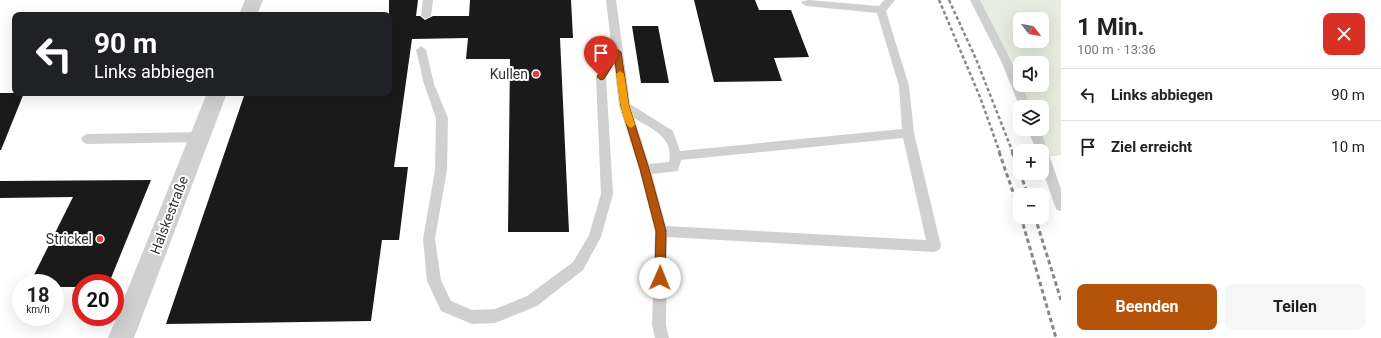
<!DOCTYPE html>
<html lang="de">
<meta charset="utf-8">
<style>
:root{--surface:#fff;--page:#f6f6f6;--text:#222;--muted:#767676;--line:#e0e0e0;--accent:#b45309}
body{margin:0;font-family:Roboto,sans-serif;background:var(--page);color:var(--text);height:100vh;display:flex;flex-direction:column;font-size:15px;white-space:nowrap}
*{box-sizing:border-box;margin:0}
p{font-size:13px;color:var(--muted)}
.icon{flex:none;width:22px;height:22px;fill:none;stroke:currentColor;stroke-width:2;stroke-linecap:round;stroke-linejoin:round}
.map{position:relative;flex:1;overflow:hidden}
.drawer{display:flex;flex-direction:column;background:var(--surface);width:320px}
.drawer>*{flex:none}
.guide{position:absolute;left:12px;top:12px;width:380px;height:84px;border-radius:8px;box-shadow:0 4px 16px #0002;background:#202124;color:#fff;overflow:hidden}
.needle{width:26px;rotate:121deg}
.fabs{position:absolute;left:1013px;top:12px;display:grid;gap:8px}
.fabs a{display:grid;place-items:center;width:36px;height:36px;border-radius:8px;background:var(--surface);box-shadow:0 4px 16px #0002;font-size:20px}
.speed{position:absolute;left:12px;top:274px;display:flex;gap:8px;font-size:20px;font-weight:700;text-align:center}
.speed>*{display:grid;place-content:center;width:52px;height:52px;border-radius:50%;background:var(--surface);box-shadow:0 4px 16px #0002;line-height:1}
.speed small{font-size:10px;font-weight:400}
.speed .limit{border:6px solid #d22;background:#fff;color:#111}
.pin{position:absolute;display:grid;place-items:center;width:34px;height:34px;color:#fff;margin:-41px -17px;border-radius:50% 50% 50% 0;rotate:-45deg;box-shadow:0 0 4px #0007}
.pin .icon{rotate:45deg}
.me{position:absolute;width:44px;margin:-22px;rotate:1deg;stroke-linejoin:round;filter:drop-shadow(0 0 3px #0008)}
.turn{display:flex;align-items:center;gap:14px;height:84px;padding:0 16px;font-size:18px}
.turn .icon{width:52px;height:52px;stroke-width:2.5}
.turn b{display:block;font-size:28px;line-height:34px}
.round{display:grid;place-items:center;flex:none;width:42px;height:42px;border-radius:8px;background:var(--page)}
.head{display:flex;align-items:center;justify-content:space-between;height:68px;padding:0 16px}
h1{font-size:24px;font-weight:700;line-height:30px}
.cta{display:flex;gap:8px;margin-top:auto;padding:8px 16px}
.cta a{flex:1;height:46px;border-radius:8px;background:var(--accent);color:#fff;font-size:16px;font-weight:700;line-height:46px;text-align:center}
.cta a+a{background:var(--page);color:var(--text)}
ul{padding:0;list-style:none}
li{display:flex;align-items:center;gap:12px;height:52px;padding:0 16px;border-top:1px solid var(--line)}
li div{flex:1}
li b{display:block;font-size:15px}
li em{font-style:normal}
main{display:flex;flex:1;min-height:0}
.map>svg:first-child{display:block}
</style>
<main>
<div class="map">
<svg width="1061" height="338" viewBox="0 0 1061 338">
<rect width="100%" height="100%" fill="#fff"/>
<path fill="#e6ecdf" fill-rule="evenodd" d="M 975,0 L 1061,0 L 1061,155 L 1046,157 L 1035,129 L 1042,129 L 1042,107 L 1026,107 ZM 1020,19 L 1042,19 L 1042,41 L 1020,41 ZM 1020,63 L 1042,63 L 1042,85 L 1020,85 Z"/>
<path fill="#1a1a1a" d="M 389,0 L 418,0 L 416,16 L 420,16 L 425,20 L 433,16 L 469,16 L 470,0 L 571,0 L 573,38 L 560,38 L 569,232 L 508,232 L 510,59 L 466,59 L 468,38 L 412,39 L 394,167 L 408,167 L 399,240 L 382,240 L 371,321 L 166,324 L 245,93 L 389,93 Z
M 694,0 L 755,0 L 759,10 L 791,10 L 809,57 L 774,58 L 782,81 L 714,82 Z
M 632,26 L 658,26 L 669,83 L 641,83 Z
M 0,93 L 24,93 L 1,150 L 0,150 Z
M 151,180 L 109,283 L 81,283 L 81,287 L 55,287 L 55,283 L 30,283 L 73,197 L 0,198 L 0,181 Z"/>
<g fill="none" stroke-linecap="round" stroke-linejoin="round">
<path fill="#d0d0d0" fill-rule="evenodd" d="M 423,0 L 433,0 L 431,16 L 426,19 L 421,16 Z
M 606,0 L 616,0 L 630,104 L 673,131 L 680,151 L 902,129 L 899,86 L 877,13 L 806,6 L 801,3 L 803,1 L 809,0 L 879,6 L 884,0 L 895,0 L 886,11 L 909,86 L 914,133 L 941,246 L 939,250 L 934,252 L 667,237 L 666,325 L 669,338 L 655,338 L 652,325 L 655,231 L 639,169 L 619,106 L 614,64 L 606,77 L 613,194 L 601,237 L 583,270 L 537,306 L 495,323 L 472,324 L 441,311 L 427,281 L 423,239 L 435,170 L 436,118 L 424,84 L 416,50 L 421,46 L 426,50 L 434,84 L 448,118 L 447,170 L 435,239 L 441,280 L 451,301 L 472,310 L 495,309 L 527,296 L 573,262 L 589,235 L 601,194 L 596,77 L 612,51 ZM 634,118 C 652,129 674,137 669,162 L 649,164 ZM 903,138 L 926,240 L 666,226 L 652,174 L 678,171 L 681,160 Z
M 970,0 L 980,0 L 1012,63 L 1031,107 L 1020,108 L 1002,63 Z
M 1028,129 L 1040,129 L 1061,189 L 1061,211 L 1057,210 L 1055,206 L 1042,169 L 1042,151 L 1036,151 Z
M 200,132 L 204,134 L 206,137 L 204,140 L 200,142 L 87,144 L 83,142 L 81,139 L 83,136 L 87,134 Z"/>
<path fill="#d0d0d0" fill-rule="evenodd" d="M 245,0 L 263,0 L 257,15 L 239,15 Z
M 207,93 L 227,93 L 134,338 L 108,338 Z"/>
<path stroke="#888" stroke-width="2.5" stroke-dasharray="3.5 2.5" stroke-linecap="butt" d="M 939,0 L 980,97 L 1000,153
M 949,0 L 976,59 L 1013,153"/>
<path stroke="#888" stroke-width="3" stroke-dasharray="4.5 3" stroke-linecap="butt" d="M 999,152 L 1020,212
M 1012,152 L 1020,172
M 1020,173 L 1028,195
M 1021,217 L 1056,338
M 1035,217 L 1061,300"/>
</g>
<path fill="#b45309" stroke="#753606" d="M 617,49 L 621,52 L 629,106 L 649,169 L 666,231 L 665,278 L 664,281 L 660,283 L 656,281 L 655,278 L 656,231 L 640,169 L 621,106 L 615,61 L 604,79 L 601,80 L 597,77 L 602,67 L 614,50 Z"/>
<path fill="#f59e0b" d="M 620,71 L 624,74 L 629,106 L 635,125 L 631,128 C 621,125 618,84 616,74 Z"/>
<g fill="#e63946" stroke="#fff" stroke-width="1.5">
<circle cx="536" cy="74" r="4"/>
<circle cx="100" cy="239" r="4"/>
</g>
<g text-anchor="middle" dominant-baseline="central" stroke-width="4" stroke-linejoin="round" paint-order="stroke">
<g font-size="14" fill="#333" stroke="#fff" text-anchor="end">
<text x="528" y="74">Kullen</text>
<text x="92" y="239">Strickel</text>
</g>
<g font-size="14" fill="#333" stroke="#fff">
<text transform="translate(169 215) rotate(-69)">Halskestraße</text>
</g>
</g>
</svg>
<div class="fabs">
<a><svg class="needle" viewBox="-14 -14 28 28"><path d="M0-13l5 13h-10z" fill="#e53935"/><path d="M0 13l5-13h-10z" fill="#767676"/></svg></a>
<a><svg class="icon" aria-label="sound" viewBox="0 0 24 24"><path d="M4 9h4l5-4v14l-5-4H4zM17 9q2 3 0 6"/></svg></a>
<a><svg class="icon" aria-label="layers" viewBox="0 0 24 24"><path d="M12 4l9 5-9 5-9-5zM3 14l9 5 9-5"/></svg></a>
<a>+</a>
<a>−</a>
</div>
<div class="speed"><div>18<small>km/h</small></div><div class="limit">20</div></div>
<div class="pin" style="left:601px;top:77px;background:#d93025"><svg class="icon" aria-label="arrive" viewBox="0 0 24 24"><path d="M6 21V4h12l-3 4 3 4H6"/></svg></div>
<svg class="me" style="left:660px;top:278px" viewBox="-20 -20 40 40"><circle r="19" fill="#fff"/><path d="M0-13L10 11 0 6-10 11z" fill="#b45309"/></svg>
<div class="guide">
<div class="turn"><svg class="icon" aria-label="left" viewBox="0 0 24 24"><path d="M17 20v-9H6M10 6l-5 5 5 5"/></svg><div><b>90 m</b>Links abbiegen</div></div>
</div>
</div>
<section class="drawer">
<div class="head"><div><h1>1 Min.</h1><p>100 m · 13:36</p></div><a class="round" style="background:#d93025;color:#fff"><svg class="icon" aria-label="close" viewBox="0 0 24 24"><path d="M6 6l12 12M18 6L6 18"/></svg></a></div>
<ul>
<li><svg class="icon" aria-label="left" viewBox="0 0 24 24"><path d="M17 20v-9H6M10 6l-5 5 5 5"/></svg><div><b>Links abbiegen</b></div><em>90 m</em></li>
<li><svg class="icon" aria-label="arrive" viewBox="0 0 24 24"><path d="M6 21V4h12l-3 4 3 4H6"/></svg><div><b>Ziel erreicht</b></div><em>10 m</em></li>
</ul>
<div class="cta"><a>Beenden</a><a>Teilen</a></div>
</section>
</main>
